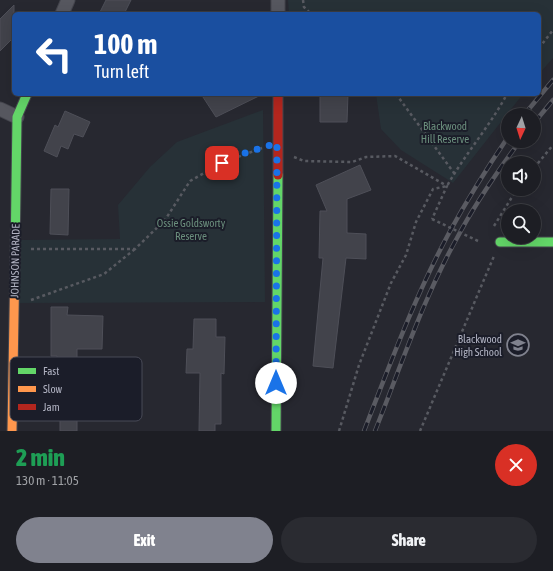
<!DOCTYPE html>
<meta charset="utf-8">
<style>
:root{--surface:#1d1e24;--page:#2a2b31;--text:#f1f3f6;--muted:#a0a2a6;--line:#3b3c41;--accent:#80828e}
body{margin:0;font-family:"Asap Condensed",sans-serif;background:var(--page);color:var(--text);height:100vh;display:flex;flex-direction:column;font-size:15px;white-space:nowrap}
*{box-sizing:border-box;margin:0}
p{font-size:13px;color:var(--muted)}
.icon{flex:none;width:22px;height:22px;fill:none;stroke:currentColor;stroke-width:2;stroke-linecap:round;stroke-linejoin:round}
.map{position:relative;height:431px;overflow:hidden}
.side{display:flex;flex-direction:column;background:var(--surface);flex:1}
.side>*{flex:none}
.banner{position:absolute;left:12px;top:12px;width:529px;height:84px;border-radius:6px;box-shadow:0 4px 16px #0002,0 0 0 1px var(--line);background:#1a4fa0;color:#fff;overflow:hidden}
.needle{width:26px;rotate:184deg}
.controls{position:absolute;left:501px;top:108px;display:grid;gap:8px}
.controls a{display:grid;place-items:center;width:40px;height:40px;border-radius:50%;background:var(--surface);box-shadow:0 4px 16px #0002,0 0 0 1px var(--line);font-size:20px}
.pin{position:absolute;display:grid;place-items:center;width:34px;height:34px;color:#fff;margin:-17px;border-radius:8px;box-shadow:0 2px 6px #0006}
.me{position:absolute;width:44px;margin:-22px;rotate:0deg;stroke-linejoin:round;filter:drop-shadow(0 0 3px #0008)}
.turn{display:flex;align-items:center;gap:14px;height:84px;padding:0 16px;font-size:18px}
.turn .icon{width:52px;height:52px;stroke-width:2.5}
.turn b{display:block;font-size:28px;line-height:34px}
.round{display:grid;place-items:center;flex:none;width:42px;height:42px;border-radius:21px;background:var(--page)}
.head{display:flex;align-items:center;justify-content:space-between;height:68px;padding:0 16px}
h1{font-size:24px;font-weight:800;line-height:30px;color:#1e9e55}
.button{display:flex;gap:8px;margin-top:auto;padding:8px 16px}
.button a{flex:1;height:46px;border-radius:24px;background:var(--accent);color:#fff;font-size:16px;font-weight:800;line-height:46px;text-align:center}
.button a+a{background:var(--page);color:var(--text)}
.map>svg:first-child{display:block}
</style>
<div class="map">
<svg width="553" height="431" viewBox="0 0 553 431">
<rect width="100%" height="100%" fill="#272830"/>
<path fill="#273137" d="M 288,0 L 553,0 L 553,58 L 539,74 L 539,14 L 289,14 Z
M 376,94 L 523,94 L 453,183 L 401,150 L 381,129 Z
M 263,110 L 265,302 L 19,303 L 21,240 L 120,239 L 118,205 L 150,167 L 177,142 Z"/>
<path fill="#42434b" stroke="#4e4f58" d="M 106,0 L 131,0 L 124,14 L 99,14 Z
M 14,5 L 14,37 L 0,51 L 0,19 Z
M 201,94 L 263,94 L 216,117 Z
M 320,94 L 348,94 L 347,122 L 320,122 Z
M 65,111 L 90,122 L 83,137 L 74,134 L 68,149 L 61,146 L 57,157 L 44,151 L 55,125 L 58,127 Z
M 360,165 L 371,190 L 347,199 L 347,233 L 366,234 L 366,259 L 346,258 L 333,368 L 313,366 L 323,258 L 319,258 L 320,211 L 327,211 L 316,185 Z
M 51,189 L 69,189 L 68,235 L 50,234 Z
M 51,307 L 68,307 L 67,315 L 103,316 L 102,349 L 77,349 L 77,431 L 60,431 L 60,412 L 57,412 L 57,356 L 51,356 Z
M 194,319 L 216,319 L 216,337 L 225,337 L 224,374 L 221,373 L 221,424 L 215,424 L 215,431 L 199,431 L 200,373 L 186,373 L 187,349 L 193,349 Z"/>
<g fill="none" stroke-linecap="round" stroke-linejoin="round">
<g stroke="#44454d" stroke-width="15">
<path id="street" d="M 62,14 L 68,0
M 278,14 L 278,0
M 0,109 L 17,117"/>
</g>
<g stroke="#44454d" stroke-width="11">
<path id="fast" d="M 500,242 L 553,242
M 15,258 L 17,117 L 27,94
M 276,431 L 278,175"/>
</g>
<g stroke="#44454d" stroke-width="11">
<path id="slow" d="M 12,431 L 15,258"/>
</g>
<g stroke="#44454d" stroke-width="11">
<path id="jam" d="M 278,175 L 278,94"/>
</g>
<path stroke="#585a61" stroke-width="2.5" stroke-dasharray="3 3" stroke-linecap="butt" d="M 303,0 L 304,7 L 311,14
M 539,48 L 553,30
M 396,94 L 454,173
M 294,157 L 304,161 L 352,162 L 366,157 L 395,156 L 447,186 L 432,219
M 534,168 L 553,145
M 494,226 L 517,189
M 31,249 L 135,249 L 165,220 L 190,181 L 222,163 L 262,148
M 31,300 L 104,274 L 135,249
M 339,431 L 359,365 L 391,283 L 406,255 L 416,222 L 433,189 L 447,186 C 465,154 490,126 507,94
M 420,431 L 494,256"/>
<use href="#street" stroke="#56575f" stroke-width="13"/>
<use href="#fast" stroke="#63d668" stroke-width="9"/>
<use href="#slow" stroke="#ff974d" stroke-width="9"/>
<use href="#jam" stroke="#b3261e" stroke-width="9"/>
<g stroke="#5a5b62" stroke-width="4.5">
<path id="rail" d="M 524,115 L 553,80
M 534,123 L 553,100
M 364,431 C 390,364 415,296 449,233 C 467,200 487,168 508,137
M 375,431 C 401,366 423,299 457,238 C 475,204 497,172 520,141"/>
</g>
<use href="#rail" stroke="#1b1d29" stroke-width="3" stroke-dasharray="9" stroke-linecap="butt"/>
<path stroke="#585a61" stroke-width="2.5" stroke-dasharray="3 3" stroke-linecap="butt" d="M 432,219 L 478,241"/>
</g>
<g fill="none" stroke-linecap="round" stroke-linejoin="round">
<path stroke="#1a73e8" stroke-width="7" stroke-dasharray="0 12.6" d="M 222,163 L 242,154 L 277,143 L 276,383"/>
</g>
<defs>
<g id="school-ring" transform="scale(1.15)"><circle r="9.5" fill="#1b1d29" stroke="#80828e" stroke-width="1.5"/><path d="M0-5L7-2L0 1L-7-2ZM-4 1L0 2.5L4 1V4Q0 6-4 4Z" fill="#80828e"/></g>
</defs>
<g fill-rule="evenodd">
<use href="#school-ring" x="518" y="345"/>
</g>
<g text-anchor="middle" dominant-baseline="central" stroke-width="4" stroke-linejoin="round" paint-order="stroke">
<g font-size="11" fill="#6b8f7d" stroke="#1b1d29">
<text x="445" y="126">Blackwood<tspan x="445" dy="13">Hill Reserve</tspan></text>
<text x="191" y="223">Ossie Goldsworty<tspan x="191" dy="13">Reserve</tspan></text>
</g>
<g font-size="11" fill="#b0b2c1" stroke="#1b1d29">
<text transform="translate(15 261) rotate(-89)">JOHNSON PARADE</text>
</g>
<g font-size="11" fill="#b0b2c1" stroke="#1b1d29" text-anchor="end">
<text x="502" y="339">Blackwood<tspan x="502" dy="13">High School</tspan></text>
</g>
</g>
<rect x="10" y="357" width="132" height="64" rx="6" fill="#1b1d29" stroke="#484a57" stroke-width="1"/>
<rect x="18" y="368" width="18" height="6" fill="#63d668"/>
<rect x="18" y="386" width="18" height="6" fill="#ff974d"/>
<rect x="18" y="404" width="18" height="6" fill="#b3261e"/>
<g font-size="11" fill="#b0b2c1">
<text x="43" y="375">Fast</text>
<text x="43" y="393">Slow</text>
<text x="43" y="411">Jam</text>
</g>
</svg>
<div class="controls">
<a><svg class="needle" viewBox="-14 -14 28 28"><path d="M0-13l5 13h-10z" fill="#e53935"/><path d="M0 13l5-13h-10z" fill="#a0a2a6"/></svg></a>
<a><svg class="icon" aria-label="sound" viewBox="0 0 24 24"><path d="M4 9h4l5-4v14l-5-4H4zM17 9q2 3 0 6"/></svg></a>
<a><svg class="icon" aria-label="search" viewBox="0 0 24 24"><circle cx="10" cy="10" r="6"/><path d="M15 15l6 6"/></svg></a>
</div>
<div class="pin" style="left:222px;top:163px;background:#d93025"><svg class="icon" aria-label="arrive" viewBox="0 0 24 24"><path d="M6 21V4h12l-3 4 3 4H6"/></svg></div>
<svg class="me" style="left:276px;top:383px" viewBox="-20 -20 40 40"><circle r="19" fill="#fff"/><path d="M0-13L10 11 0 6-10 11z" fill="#1a73e8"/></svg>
<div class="banner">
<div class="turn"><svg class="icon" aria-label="left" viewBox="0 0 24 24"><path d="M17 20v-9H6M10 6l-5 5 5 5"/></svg><div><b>100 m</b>Turn left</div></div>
</div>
</div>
<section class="side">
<div class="head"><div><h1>2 min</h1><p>130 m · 11:05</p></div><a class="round" style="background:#d93025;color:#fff"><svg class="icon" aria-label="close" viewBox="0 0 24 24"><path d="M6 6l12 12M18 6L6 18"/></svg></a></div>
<div class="button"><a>Exit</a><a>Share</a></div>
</section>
